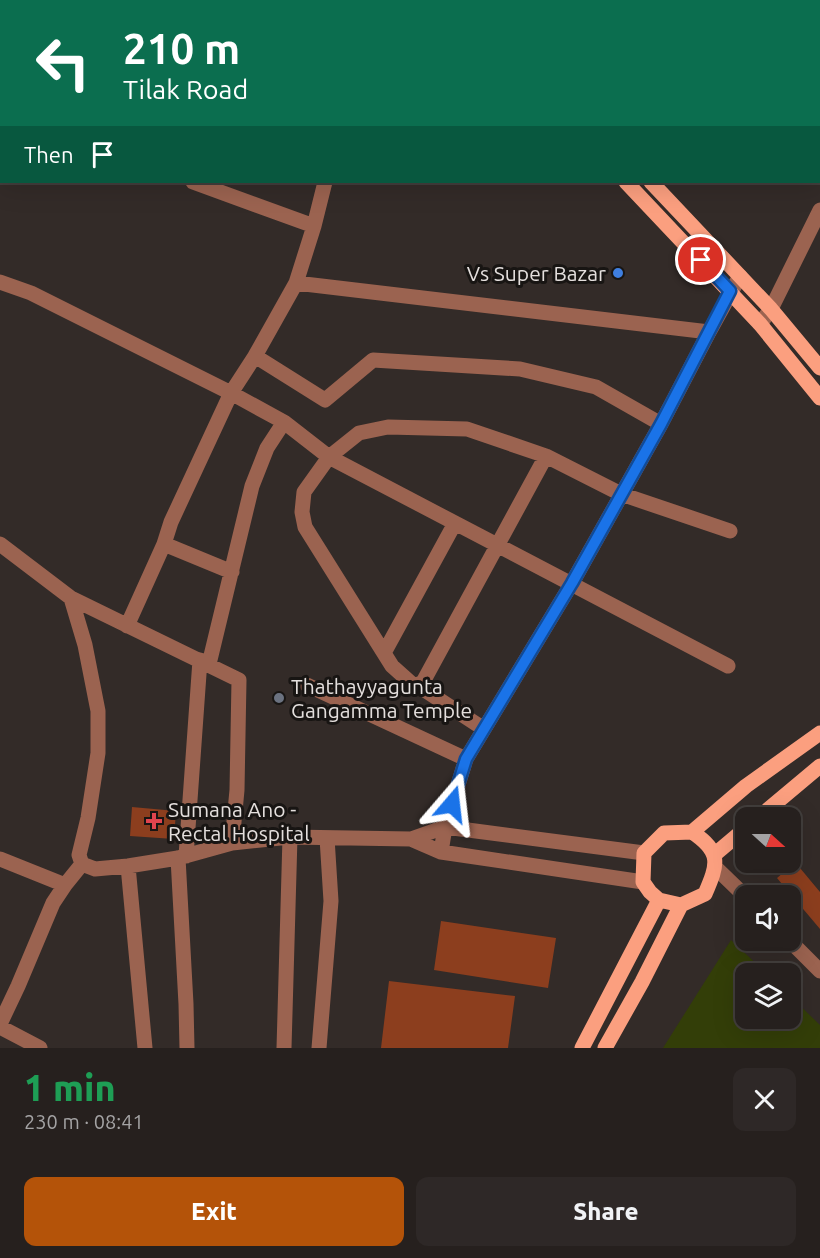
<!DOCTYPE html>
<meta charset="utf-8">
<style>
:root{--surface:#26201e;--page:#2e2827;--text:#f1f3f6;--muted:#a4a3a4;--line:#423e3c;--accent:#b45309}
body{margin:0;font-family:Ubuntu,sans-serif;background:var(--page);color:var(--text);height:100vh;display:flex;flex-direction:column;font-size:22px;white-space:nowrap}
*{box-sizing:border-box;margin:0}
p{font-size:20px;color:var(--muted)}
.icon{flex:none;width:33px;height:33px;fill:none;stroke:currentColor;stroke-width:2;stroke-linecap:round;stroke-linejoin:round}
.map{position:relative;height:1048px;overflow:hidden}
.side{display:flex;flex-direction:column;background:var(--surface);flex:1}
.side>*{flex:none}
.top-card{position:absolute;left:0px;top:0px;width:820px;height:183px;box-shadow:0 6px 24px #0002,0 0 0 2px var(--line);background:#0b6e4f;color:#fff;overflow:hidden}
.needle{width:39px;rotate:111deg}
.fabs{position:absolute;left:735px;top:807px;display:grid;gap:12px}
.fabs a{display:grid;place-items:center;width:66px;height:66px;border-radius:12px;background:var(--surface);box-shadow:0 6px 24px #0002,0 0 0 2px var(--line);font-size:30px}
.pin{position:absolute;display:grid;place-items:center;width:51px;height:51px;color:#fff;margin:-26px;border:3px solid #fff;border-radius:50%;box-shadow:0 2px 6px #0007}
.me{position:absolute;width:66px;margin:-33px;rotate:17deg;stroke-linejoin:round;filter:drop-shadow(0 0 4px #0008)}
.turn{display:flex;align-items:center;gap:21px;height:126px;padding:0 24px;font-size:27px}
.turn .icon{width:78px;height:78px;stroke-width:2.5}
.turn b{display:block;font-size:42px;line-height:51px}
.then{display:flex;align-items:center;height:57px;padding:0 24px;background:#0003;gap:12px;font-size:22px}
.round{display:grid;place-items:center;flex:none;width:63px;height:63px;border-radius:12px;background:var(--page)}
.headline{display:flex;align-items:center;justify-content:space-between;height:102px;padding:0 24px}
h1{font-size:36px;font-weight:800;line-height:45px;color:#1e9e55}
.button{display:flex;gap:12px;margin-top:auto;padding:12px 24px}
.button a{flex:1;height:69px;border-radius:12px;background:var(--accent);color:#fff;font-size:24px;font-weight:800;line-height:69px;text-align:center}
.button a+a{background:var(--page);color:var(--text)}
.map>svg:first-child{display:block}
</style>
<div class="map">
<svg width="820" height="1048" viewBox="0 0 820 1048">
<rect width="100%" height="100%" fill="#332b28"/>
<path fill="#333e08" d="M 731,940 L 766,973 L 746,974 L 746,1018 L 790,1018 L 791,997 L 820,1025 L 820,1048 L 663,1048 Z"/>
<path fill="#8c3e1e" d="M 132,807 L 176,811 L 174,839 L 130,836 Z
M 790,856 L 820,892 L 820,929 L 777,878 L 783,873 L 778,868 L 784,862 L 790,862 Z
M 441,921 L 556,938 L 548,988 L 434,970 Z
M 389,981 L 515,996 L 508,1048 L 381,1048 Z"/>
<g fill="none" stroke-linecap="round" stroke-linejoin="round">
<path stroke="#9b6350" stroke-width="15" d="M 26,0 L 33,2
M 370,2 L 370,0
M 710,2 L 711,0
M 0,112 L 2,112
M 193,182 L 314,226 L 325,182
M 314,226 L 296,283 L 255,356 L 325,400 L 373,360 L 520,369 L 596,387 L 661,424
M 0,282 L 31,293 L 231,393 L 284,422 L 329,457 L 728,666
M 296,283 L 709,332
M 760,324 L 771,309 L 820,210
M 546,456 L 423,682 L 417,685 L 411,683 L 392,666 L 305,527 L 302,512 L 304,492 L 329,457 L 359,433 L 388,427 L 467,429 L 546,456 L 621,494 L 730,531
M 0,544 L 71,598 L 85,645 L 98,711 L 98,753 L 88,818 L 79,855 L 82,864 L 95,869 L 128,866 L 178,858 L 232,843 L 290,837 L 411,839 L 445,827 L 644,853
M 164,544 L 232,572
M 71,598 L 239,680 L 237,790 L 232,843
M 127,626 L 164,544 L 171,522 L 231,393 L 255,356
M 384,653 L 455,523
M 209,664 L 252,486 L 267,448 L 284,422
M 307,685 L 466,759
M 417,685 L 484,729
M 411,839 L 441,852 L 643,882
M 441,852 L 445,827 L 466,759 L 572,583 L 661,424 L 709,332 L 740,276
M 186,856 L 200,660
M 178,858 L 186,1004 L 187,1048
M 0,859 L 65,885
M 128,866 L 145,1048
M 716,868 L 746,897
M 789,940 L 820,971
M 0,1024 L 18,986 L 53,903 L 65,885 L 82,864
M 0,1027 L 40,1048
M 284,1048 L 290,837
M 319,1048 L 331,901 L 327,838"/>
<path stroke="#fb9f7f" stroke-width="15" d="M 469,0 L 470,2
M 492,0 L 493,2
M 626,182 L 760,324 L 820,398
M 651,182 L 771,309 L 820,368
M 758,818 L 820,766
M 692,832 C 722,852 718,864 705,894 L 681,905 L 659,900 L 650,892 L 643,882 L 644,853 L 664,833 Z
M 692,832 L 746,786 L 820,733
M 714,855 L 746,828
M 582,1048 L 659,900
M 605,1048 L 642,982 L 681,905"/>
</g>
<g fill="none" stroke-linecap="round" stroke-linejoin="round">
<g stroke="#114b97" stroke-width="15">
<path id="route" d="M 452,804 L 466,759 L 572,583 L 661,424 L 730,291 L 701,260"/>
</g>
<use href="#route" stroke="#1a73e8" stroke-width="10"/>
</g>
<circle fill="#3f7fe0" stroke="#181513" stroke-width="2" cx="618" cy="273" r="6"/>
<circle fill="#6b7280" stroke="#181513" stroke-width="2" cx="279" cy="698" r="6"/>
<path fill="#e0444e" stroke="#181513" stroke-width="2" d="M151 812h6v6h6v6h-6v6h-6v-6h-6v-6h6z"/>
<g text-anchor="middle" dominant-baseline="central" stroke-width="6" stroke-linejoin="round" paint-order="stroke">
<g font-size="21" fill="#e4dfdd" stroke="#181513" text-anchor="start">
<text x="606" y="273" text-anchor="end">Vs Super Bazar</text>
<text x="291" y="686">Thathayyagunta<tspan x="291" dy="24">Gangamma Temple</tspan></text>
<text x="168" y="809">Sumana Ano -<tspan x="168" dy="24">Rectal Hospital</tspan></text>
</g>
</g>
</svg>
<div class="fabs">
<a><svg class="needle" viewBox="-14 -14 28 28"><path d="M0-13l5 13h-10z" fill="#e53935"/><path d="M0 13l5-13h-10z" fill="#a4a3a4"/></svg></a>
<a><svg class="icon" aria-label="sound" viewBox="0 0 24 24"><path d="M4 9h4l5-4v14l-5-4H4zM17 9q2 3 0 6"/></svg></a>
<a><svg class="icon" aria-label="layers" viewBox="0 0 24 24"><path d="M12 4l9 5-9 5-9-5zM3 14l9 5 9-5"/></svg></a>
</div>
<div class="pin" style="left:701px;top:260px;background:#d93025"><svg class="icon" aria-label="arrive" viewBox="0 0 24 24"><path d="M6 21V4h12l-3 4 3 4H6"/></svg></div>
<svg class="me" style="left:452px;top:804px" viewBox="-20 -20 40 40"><path d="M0-17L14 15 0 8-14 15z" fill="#1a73e8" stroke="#fff" stroke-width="4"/></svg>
<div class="top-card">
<div class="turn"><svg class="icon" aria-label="left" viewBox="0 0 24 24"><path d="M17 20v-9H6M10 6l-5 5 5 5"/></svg><div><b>210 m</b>Tilak Road</div></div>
<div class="then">Then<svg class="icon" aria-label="arrive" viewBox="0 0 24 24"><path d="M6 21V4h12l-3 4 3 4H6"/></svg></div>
</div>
</div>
<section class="side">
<div class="headline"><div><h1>1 min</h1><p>230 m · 08:41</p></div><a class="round"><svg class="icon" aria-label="close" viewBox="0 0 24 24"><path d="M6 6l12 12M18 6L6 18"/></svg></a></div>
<div class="button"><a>Exit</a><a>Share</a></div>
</section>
